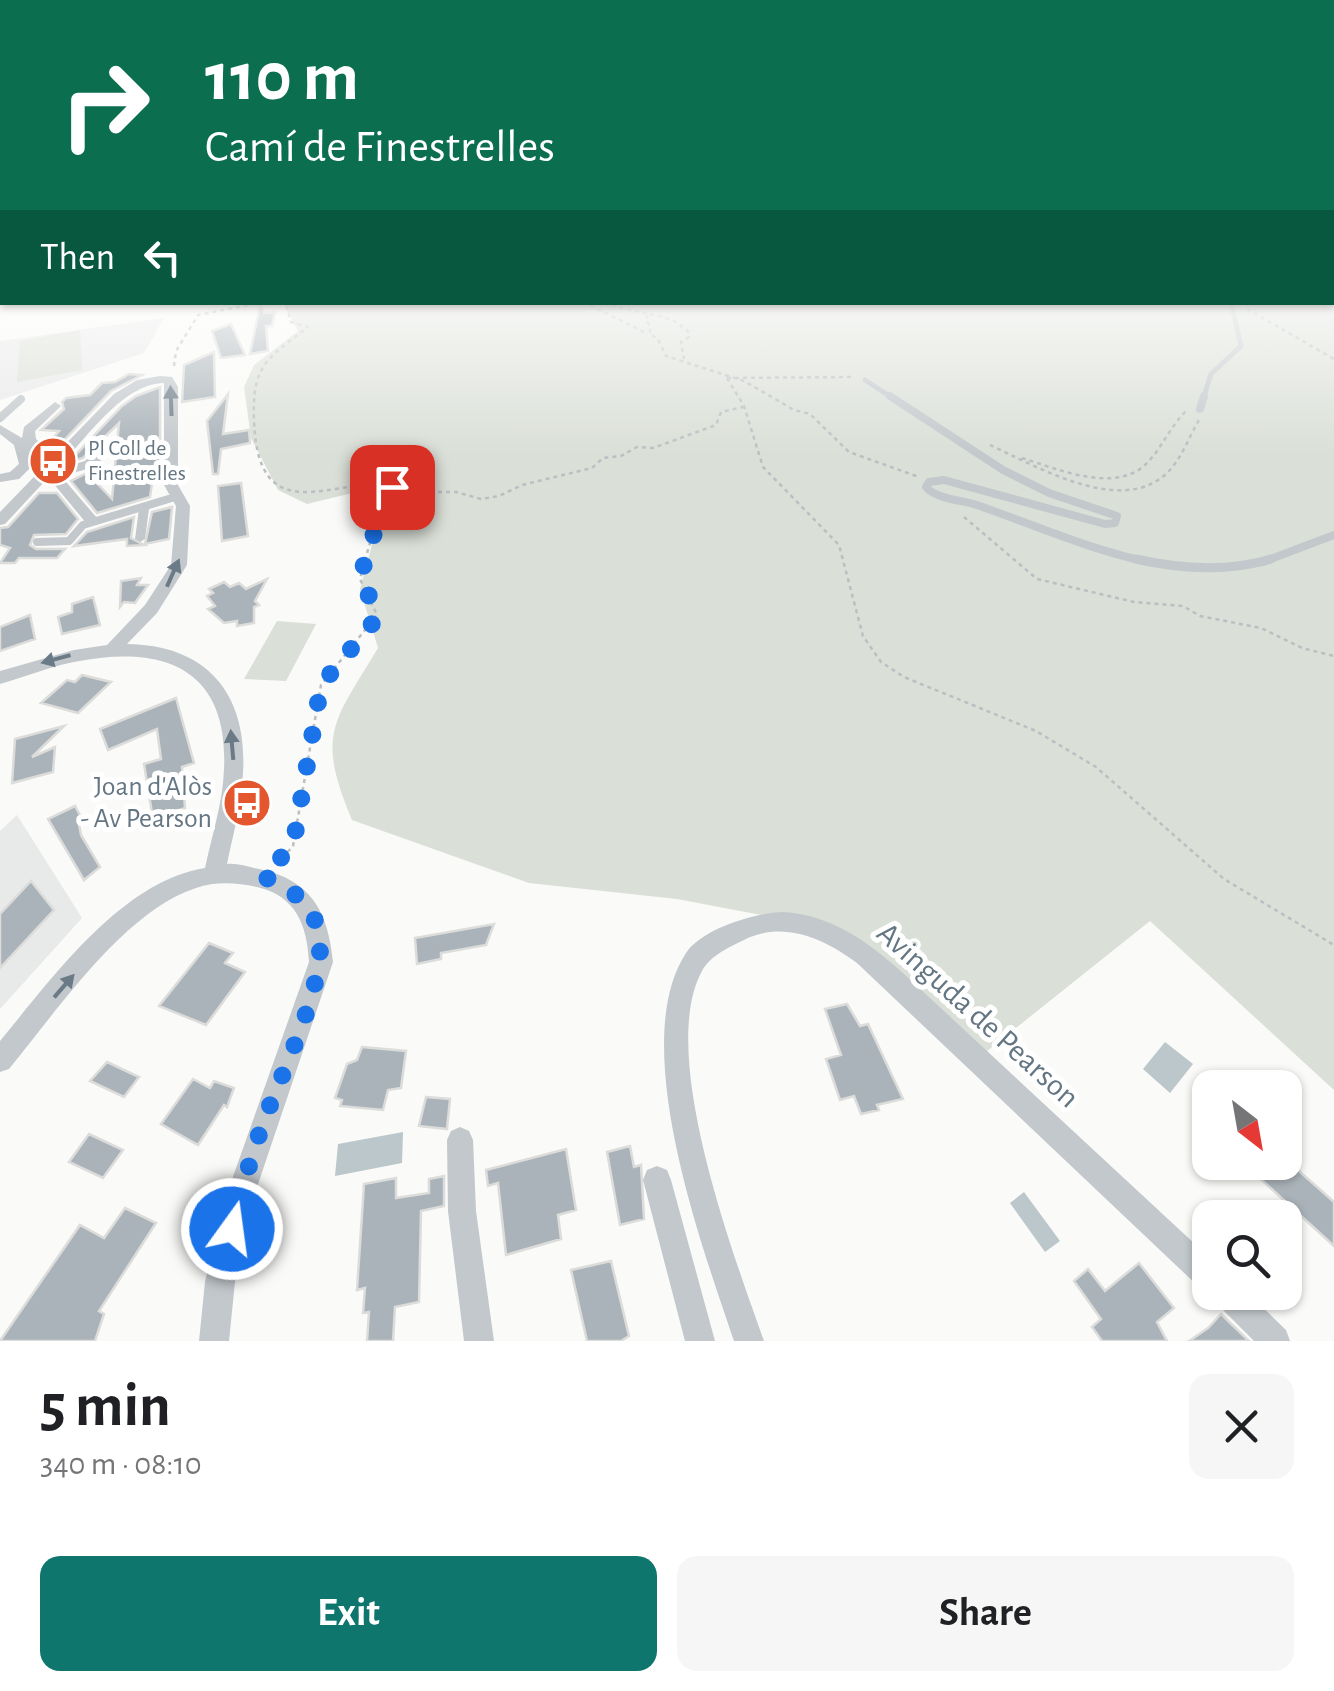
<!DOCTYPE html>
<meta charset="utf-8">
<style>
:root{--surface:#fff;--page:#f6f6f6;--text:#202124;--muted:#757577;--accent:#0f766e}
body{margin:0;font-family:"Alegreya Sans",sans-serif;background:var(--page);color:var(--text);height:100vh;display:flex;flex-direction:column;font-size:38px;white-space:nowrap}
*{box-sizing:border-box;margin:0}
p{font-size:32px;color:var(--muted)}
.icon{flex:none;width:55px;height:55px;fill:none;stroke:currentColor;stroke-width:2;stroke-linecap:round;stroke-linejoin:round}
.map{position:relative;height:1341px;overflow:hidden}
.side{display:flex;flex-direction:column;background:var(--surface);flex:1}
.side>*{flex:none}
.hud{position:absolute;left:0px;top:0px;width:1335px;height:305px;box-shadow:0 2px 8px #0004;background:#0b6e4f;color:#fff;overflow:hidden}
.needle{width:65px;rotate:149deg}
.tools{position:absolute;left:1192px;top:1070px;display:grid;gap:20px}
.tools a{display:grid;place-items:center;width:110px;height:110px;border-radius:20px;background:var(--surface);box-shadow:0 2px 8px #0004;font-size:50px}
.pin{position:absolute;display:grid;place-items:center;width:85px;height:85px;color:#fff;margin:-42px;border-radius:20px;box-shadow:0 5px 15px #0006}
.me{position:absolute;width:110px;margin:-55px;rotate:14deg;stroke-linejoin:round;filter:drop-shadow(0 0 8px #0008)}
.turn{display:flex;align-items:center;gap:35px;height:210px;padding:0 40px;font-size:45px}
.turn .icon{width:130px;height:130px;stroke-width:2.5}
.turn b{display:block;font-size:70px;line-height:85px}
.then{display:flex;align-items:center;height:95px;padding:0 40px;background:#0003;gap:20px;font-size:38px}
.round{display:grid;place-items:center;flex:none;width:105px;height:105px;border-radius:20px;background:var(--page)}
.head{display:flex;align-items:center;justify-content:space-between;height:170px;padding:0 40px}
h1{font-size:60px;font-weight:700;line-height:75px}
.cta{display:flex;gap:20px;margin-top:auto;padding:20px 40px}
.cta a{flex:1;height:115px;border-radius:20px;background:var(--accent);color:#fff;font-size:40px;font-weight:700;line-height:115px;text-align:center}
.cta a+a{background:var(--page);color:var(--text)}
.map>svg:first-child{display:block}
</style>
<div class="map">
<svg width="1334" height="1341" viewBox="0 0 1334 1341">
<rect width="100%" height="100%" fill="#fafaf8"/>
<path fill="#e8e9e9" d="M 164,318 L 144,353 L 0,400 L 0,341 Z
M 17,815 L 82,918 L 0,1009 L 0,831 Z"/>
<path fill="#dadfd7" d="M 1334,267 L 1334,1090 L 1150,921 L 977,1059 L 878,969 L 788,920 L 677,899 L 529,883 L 352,820 C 316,734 333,723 378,648 L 360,589 L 385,497 L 381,486 L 307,504 L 278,490 L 251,438 L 244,387 L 254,365 L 298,331 L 283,303 L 1332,302 Z
M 80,330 L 82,370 L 17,382 L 20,341 Z
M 277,621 L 316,624 L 286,681 L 244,679 Z"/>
<path fill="#bbc7cb" d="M 1165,1042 L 1193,1064 L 1170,1093 L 1143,1069 Z
M 403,1132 L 402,1163 L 335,1176 L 338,1144 Z
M 1024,1192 L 1060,1241 L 1045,1252 L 1010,1203 Z"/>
<path fill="#aab3b9" stroke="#dcdcda" stroke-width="2.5" d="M 260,305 L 264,313 L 275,312 L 272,326 L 266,326 L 268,351 L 250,354 Z
M 231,324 L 245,355 L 221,358 L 212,331 Z
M 214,352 L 215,397 L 182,402 L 184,365 Z
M 129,374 L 142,375 L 111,391 L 50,455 L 44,449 L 59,431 L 41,430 L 64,409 L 62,402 L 66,398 L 90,395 L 102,383 L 115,382 Z
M 160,387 L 160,481 L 152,483 L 150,497 L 97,513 L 71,481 L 87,473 L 112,499 L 119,423 L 83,458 L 69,462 L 122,406 L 136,396 Z
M 228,394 L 223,434 L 249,430 L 250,443 L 221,449 L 218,474 L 213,474 L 207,421 Z
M 241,483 L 248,536 L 222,541 L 218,486 Z
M 39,493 L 57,493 L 78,519 L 66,534 L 34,535 L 30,545 L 36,549 L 65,549 L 57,558 L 19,558 L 15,563 L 0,563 L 10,548 L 0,545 L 0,528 L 8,527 Z
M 172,507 L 169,539 L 145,544 L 152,512 Z
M 134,517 L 131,538 L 144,545 L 127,546 L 127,539 L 74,546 L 87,532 Z
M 141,578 L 137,585 L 148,585 L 135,603 L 124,602 L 120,607 L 121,581 Z
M 267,579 L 255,601 L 259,605 L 254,607 L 254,623 L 237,626 L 237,621 L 224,623 L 208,609 L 215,606 L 207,596 L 213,593 L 209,589 L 224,582 L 230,587 L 239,583 L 246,589 Z
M 93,597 L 100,625 L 62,634 L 58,617 L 72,612 L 72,604 Z
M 30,615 L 35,639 L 0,651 L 0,627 Z
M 82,675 L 111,682 L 78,713 L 41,703 L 67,680 L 75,682 Z
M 176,698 L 194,763 L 182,767 L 185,808 L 153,819 L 144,764 L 161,759 L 157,729 L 108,750 L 100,729 Z
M 64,726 L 32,757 L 55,747 L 53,772 L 12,783 L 15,739 Z
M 75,806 L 81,817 L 78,819 L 81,835 L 100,867 L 84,880 L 48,819 Z
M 31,881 L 54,910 L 0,968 L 0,914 Z
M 494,924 L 486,945 L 441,953 L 441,959 L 417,964 L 415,938 Z
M 209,943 L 233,953 L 225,963 L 245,972 L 206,1025 L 159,1006 Z
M 847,1004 L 860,1026 L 868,1024 L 903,1099 L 877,1105 L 879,1110 L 861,1114 L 854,1096 L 840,1100 L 826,1059 L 841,1055 L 825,1009 Z
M 362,1047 L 406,1051 L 401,1088 L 388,1090 L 383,1110 L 340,1106 L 342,1100 L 335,1098 L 347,1064 L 357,1060 Z
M 107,1062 L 139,1077 L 124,1097 L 90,1081 Z
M 193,1079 L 210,1088 L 214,1081 L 234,1088 L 227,1107 L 224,1105 L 198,1145 L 161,1124 Z
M 426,1097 L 450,1099 L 447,1129 L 419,1126 Z
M 89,1134 L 123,1150 L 103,1178 L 69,1162 Z
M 630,1146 L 634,1167 L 641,1165 L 644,1219 L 620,1225 L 607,1152 Z
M 566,1149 L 576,1210 L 558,1215 L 561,1239 L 506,1255 L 498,1183 L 488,1186 L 486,1170 Z
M 1242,1162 L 1289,1162 L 1334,1202 L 1334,1246 Z
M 444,1176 L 444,1206 L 421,1211 L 419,1302 L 395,1307 L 393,1341 L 367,1341 L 369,1312 L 363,1313 L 365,1288 L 357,1290 L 364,1184 L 396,1178 L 396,1198 L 429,1193 L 429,1179 Z
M 125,1208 L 156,1223 L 99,1311 L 104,1314 L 95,1341 L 0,1341 L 80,1225 L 104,1238 Z
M 611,1261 L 629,1336 L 621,1341 L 587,1341 L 571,1270 Z
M 1139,1263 L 1174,1308 L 1157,1322 L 1167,1341 L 1102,1341 L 1092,1327 L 1101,1319 L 1074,1281 L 1088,1269 L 1105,1291 Z
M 1221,1314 L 1249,1341 L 1189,1341 L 1208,1328 Z"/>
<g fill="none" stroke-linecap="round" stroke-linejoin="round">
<path stroke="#bbbfc2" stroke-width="2.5" stroke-dasharray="4 4" stroke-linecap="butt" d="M 583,302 L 648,334
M 596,302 L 649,314 L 645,320 L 650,325 L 650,334 L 658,339 L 666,356 L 744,381 L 794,410 L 810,414 L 849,452 L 919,477
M 1314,302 L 1334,307
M 1247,309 L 1334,359
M 650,314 L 673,320 L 688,331 L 689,337 L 681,342 L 684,359
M 174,366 L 176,351 L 198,315 L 263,302
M 727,378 L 744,406 L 763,467 L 839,545 L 863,636 L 881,662 L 904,677 L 1036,731 L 1096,767 L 1224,879 L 1334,945
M 727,378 L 854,377
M 990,445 C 1036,466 1120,516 1166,474 C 1181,460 1189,437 1199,420
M 1022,458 C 1058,469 1118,496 1149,461 C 1163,445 1171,426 1186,411
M 398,492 L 456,492 L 481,499 L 499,496 L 522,485 L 592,468 L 603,458 L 621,456 L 637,447 L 653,448 L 716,425 L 721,412 L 743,407
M 964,517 L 1037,579 L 1134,602 L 1183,606 L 1200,616 L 1261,628 L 1302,648 L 1334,656
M 277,864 L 293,846 L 321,685 L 377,615 L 360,579 L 371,539 L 398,494 C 354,460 258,547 254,420 C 252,364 267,359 308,327 L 291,322 L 285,302"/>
<path stroke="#c3c8cc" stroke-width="5" d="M 865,380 L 894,399
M 1203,399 L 1211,374 L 1241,346 L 1231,302"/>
<path stroke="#c3c8cc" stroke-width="8" d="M 890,396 L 1003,470 L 1049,493 L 1117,516 L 1115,523 L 1105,524 L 944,480 L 929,482 L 926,487 C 936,499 962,500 977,505 C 1034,525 1088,549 1148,562
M 1200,409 L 1204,396
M 0,418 L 21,399
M 37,542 L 69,541 L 83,525 L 175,497
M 1263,562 L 1334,535"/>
<path stroke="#c3c8cc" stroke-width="9" d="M 1136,559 C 1180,569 1228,572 1271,559"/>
<path fill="#c3c8cc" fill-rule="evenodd" d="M 144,506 L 149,509 L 145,539 L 140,542 L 135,539 L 139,509 Z"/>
<path fill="#c3c8cc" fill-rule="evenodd" d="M 160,376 L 172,377 L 178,387 L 178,485 L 190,506 L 187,565 L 157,613 L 127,644 C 207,645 248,694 243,773 C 242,804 233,834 227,864 C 238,863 248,867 259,869 C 311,880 328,911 333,962 L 252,1202 L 235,1282 L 229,1341 L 199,1341 L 205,1282 L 224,1202 L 309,962 C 307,925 296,896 257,887 C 237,883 217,881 196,888 C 124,911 56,1012 9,1069 L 0,1072 L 0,1041 C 51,980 121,881 205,868 C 212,835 223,802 224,769 C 229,667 162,644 74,662 C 49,667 25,677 0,684 L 0,671 L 74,650 L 107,645 L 145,605 L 171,565 L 176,506 L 164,485 L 164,383 C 123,383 84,441 57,469 L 85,461 L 101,444 L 111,444 L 111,450 L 95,467 L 61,476 L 97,518 L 97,524 L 87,524 L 53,483 L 45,481 L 5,524 L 0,525 L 0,512 L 114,394 L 137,380 Z
M 55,402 L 61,406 L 35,431 L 36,439 L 42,445 L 32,457 L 33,465 L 19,479 L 0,482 L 0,474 L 10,472 L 19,464 L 14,445 L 0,434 L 0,425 L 22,438 L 24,427 Z
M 783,912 C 832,915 868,942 903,973 L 1210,1258 L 1210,1292 L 1200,1288 L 857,963 C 824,939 784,920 744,940 C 729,947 710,956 702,971 C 657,1053 734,1256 764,1341 L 734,1341 C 702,1246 627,1043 686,953 C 703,928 755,913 783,912 Z
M 460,1127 L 469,1131 L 473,1140 L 476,1211 L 494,1341 L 464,1341 L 448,1211 L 447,1140 L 451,1131 Z
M 657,1166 L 667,1170 L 671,1180 L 715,1341 L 685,1341 L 643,1180 L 647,1170 Z
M 1211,1292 L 1247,1292 L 1286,1330 L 1290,1341 L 1254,1341 L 1215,1302 Z"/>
</g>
<defs><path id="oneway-solid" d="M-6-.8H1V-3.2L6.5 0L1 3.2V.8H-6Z" transform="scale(2.5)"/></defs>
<g fill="#6a7a87">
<use href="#oneway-solid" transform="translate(171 401) rotate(-92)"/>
<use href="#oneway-solid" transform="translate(173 573) rotate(-66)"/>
<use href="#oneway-solid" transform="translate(56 659) rotate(165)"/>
<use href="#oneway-solid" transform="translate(232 745) rotate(-95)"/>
<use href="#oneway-solid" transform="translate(64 986) rotate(-49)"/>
</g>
<linearGradient id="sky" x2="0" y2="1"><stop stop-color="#96bcdc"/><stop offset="0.59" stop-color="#fdfdfc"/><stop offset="1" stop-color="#fdfdfc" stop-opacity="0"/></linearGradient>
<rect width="1334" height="455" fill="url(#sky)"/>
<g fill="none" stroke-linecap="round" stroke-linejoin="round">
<path stroke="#1a73e8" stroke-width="18" stroke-dasharray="0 32.4" d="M 232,1229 C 240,1196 249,1164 260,1132 C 276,1083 334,973 317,926 C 308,898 287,887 262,876 L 293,846 L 321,685 L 376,619 L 377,611 L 360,579 L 371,539 L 398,497 L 392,487"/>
</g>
<defs>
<g id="bus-disc" transform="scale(2.5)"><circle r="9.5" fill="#e4572e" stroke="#fff"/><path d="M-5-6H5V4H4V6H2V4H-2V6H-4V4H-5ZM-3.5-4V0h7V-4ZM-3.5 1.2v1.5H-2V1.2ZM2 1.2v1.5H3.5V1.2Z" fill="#fff"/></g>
</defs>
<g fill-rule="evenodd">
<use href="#bus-disc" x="53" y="461"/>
<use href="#bus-disc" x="247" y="803"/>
</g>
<g text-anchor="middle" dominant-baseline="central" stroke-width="10" stroke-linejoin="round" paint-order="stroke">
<g font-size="22" fill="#657683" stroke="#fff" text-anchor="start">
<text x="88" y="448">Pl Coll de<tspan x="88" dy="25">Finestrelles</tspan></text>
</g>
<g font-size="28" fill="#657683" stroke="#fff" text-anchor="end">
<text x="212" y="787">Joan d'Alòs<tspan x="212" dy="32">- Av Pearson</tspan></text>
</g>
<g font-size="32" fill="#657683" stroke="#fff">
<text transform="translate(978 1015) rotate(42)">Avinguda de Pearson</text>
</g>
</g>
</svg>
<div class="tools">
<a><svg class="needle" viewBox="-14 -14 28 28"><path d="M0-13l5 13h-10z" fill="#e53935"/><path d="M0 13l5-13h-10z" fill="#757577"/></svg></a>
<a><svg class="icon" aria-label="search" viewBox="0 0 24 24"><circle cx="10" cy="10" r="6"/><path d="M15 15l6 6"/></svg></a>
</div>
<div class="pin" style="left:392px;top:487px;background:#d93025"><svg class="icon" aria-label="arrive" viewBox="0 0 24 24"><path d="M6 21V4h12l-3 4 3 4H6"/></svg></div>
<svg class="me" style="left:232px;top:1229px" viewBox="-20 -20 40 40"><circle r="17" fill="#1a73e8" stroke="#fff" stroke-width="3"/><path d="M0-11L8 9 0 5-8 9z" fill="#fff"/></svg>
<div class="hud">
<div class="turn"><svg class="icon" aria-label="right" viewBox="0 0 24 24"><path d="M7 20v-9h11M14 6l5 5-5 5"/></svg><div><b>110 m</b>Camí de Finestrelles</div></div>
<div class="then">Then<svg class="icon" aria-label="left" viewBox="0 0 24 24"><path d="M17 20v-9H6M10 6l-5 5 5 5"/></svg></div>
</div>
</div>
<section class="side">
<div class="head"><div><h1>5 min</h1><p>340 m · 08:10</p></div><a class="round"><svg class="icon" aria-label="close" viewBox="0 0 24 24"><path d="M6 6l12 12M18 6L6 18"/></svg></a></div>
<div class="cta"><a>Exit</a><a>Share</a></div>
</section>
